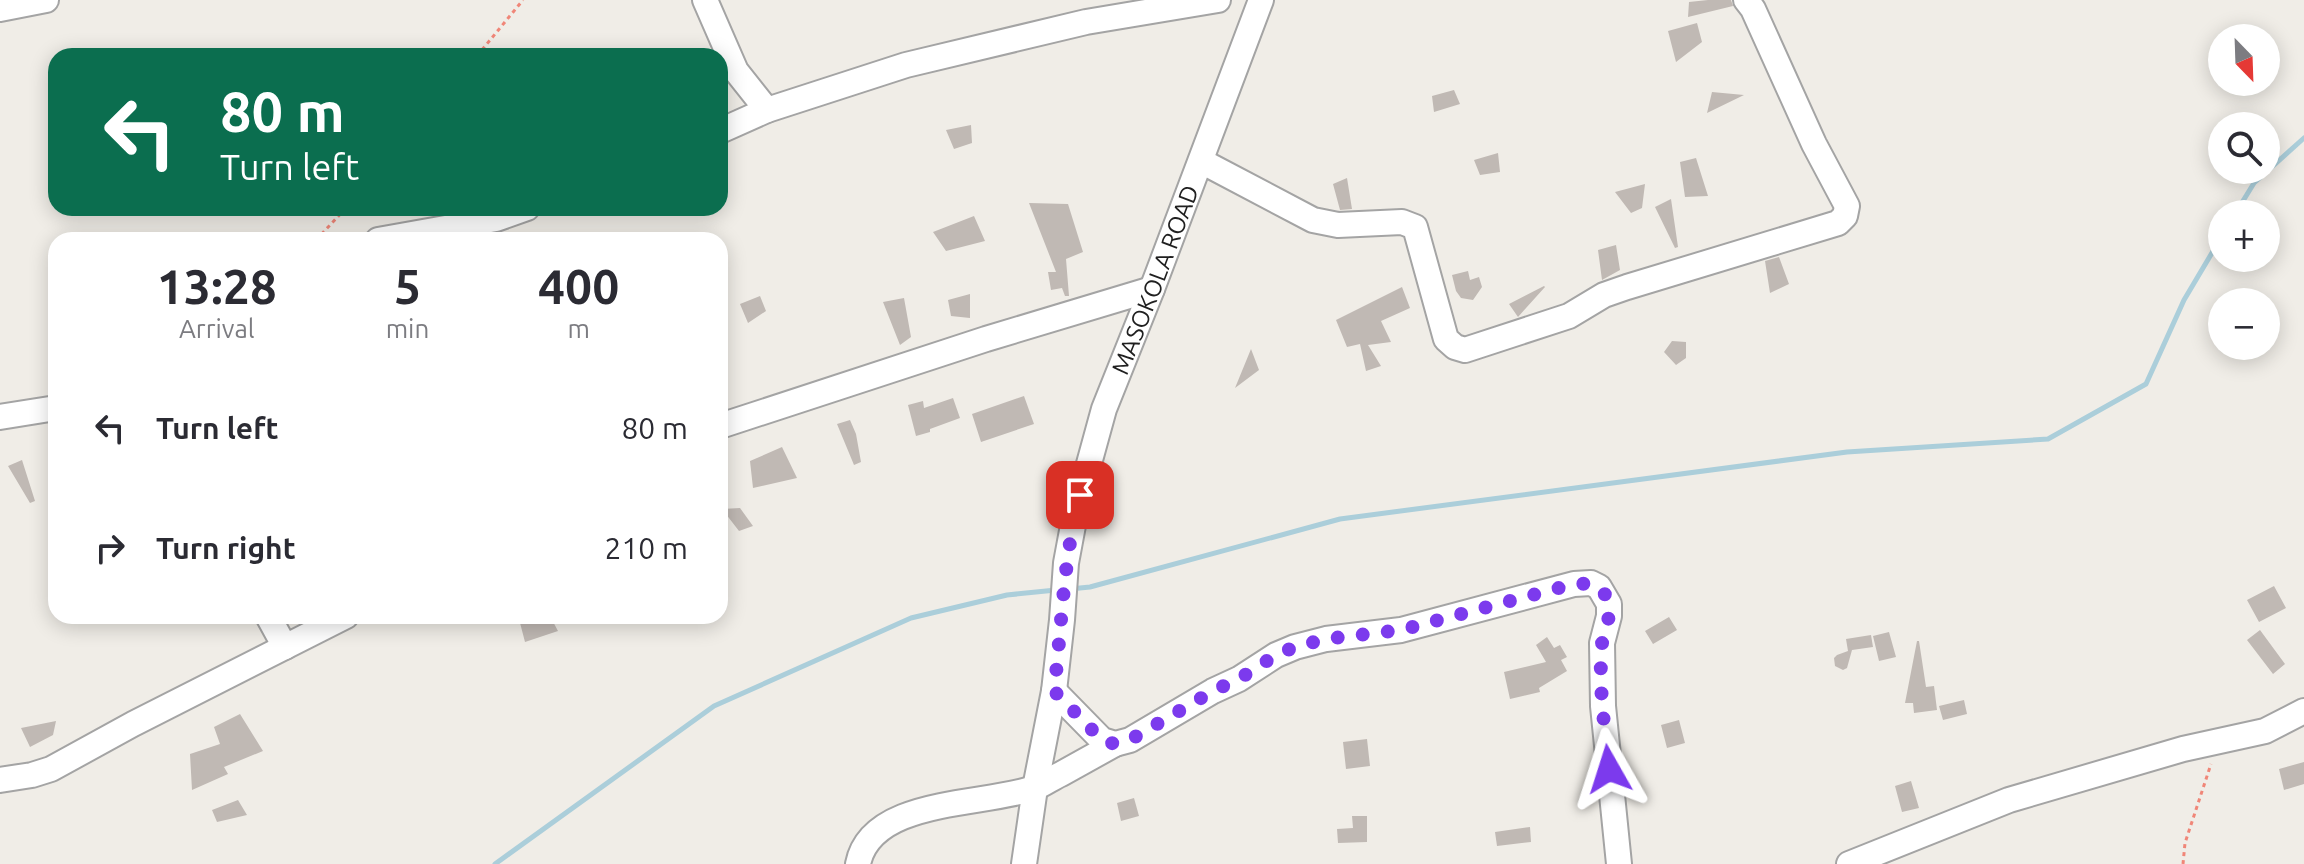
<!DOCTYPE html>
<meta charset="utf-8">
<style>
:root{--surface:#fff;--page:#f7f7f7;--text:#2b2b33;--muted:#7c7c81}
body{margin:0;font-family:Ubuntu,sans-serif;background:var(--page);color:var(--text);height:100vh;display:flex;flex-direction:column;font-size:30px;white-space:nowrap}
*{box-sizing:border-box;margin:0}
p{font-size:26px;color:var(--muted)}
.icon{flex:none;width:44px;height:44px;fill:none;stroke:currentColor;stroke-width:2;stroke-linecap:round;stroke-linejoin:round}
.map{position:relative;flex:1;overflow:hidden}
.drawer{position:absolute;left:48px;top:232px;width:680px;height:392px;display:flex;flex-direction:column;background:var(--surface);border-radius:24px;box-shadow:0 4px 20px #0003}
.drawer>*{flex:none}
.hud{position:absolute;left:48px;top:48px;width:680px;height:168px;border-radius:24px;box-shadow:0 4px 20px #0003;background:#0b6e4f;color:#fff;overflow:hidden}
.needle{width:52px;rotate:157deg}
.fabs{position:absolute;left:2208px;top:24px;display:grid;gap:16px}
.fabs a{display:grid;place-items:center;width:72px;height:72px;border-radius:50%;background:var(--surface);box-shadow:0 4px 20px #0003;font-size:40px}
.pin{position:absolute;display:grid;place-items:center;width:68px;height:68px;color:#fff;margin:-34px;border-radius:16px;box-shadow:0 4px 12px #0006}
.me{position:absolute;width:88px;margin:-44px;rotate:354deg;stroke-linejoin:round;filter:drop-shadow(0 0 6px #0008)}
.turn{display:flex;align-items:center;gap:28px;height:168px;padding:0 40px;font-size:36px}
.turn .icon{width:104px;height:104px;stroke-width:2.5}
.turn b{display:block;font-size:56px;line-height:68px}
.eta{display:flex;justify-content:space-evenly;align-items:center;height:136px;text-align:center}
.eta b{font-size:48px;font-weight:700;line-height:56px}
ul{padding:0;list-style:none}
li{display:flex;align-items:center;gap:24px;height:120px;padding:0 40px}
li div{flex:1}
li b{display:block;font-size:30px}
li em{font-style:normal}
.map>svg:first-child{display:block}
</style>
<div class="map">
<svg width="2304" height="864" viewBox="0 0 2304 864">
<rect width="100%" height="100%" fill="#f0ede7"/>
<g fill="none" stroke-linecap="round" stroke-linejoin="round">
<path stroke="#abceda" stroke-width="5" d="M 2235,214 L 2254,183 L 2304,138
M 1070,589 L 1090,587 L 1340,519 L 1847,452 L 2048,439 L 2146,384 L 2184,300 L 2222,236
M 495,864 L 714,706 L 911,618 L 1007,595 L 1056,590"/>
</g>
<path fill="#c0b9b4" d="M 1708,0 L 1731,0 L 1733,6 L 1688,17 L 1689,2 Z
M 1697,23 L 1702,42 L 1676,62 L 1668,31 Z
M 1454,90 L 1460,104 L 1434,112 L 1432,96 Z
M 1712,92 L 1744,95 L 1707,113 Z
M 971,125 L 972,143 L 954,149 L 946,130 Z
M 1498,153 L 1500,172 L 1480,175 L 1474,160 Z
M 1696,158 L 1708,196 L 1685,197 L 1680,162 Z
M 1347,178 L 1352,209 L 1340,210 L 1333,184 Z
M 1645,184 L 1642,208 L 1631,213 L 1615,192 Z
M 1671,199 L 1678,247 L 1675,248 L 1655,207 Z
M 1029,203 L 1068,204 L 1083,252 L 1066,259 L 1069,296 L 1065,296 L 1062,288 L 1051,290 L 1048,272 L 1056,272 Z
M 974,216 L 985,241 L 946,251 L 933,232 Z
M 1616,245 L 1620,270 L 1602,280 L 1598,250 Z
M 1779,257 L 1789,284 L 1770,293 L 1765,261 Z
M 1468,271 L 1470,280 L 1479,277 L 1482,287 L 1473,300 L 1461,298 L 1456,291 L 1452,275 Z
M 1544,286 L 1545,287 L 1518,317 L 1509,304 Z
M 1402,287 L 1410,308 L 1381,321 L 1391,342 L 1368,345 L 1381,366 L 1366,371 L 1360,344 L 1347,347 L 1336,320 Z
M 970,294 L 970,318 L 951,316 L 948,300 Z
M 760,296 L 766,311 L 748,323 L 740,304 Z
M 904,298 L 911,337 L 900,345 L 883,302 Z
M 1672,341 L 1686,342 L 1686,358 L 1676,365 L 1664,352 Z
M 1251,349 L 1259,370 L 1235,388 Z
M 1024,396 L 1034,424 L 981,442 L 972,414 Z
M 953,398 L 960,418 L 930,429 L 930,432 L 916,436 L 908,405 L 923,401 L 924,408 Z
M 850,420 L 856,434 L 861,462 L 854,465 L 837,424 Z
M 782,447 L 797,478 L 753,488 L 750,461 Z
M 22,460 L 35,501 L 30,503 L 8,466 Z
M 740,508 L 753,526 L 739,531 L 722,509 Z
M 2274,586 L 2286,608 L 2259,622 L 2247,600 Z
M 531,616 L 550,616 L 558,631 L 525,642 L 519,619 Z
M 1669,617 L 1677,630 L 1653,644 L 1645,631 Z
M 2260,630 L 2285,664 L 2273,674 L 2247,640 Z
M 1889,632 L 1896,657 L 1879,661 L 1873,636 Z
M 1871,635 L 1873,647 L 1852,650 L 1847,668 L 1843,670 L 1835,666 L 1834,658 L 1837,655 L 1848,651 L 1846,639 Z
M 1547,637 L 1554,648 L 1560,645 L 1567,657 L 1561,660 L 1567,671 L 1539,688 L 1540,692 L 1510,699 L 1504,672 L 1546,662 L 1536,645 Z
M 1917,641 L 1919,641 L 1926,687 L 1934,686 L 1937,710 L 1914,713 L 1913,703 L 1905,703 Z
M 1964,700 L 1967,714 L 1943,720 L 1939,706 Z
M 240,714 L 263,751 L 224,767 L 228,774 L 192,790 L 190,754 L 220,744 L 214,727 Z
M 1679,720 L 1685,743 L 1667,748 L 1661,725 Z
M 56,721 L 53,735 L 30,747 L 21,728 Z
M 1367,739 L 1370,766 L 1346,769 L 1343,742 Z
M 2304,762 L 2304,784 L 2284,790 L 2279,769 Z
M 1911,781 L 1919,808 L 1902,812 L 1895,786 Z
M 1134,798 L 1139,816 L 1121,821 L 1117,803 Z
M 238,800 L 247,815 L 217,822 L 212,810 Z
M 1352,816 L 1367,816 L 1367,842 L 1338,843 L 1337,829 L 1353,828 Z
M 1530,827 L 1531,842 L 1497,846 L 1495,832 Z"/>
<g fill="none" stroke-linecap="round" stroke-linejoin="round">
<g stroke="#a4a4a4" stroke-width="28">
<g id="minor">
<path d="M 705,0 L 736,71 L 767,110"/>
<path d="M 0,9 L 46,0"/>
<path d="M 720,131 L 767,110 L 906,65 L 1086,22 L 1218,0"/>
<path d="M 1201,161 L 1313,220 L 1338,225 L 1402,222 L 1415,227 L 1446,339 L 1455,347 L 1465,350 L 1569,316 L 1604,295 L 1627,287 L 1838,223 L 1845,216 L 1847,206 L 1814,144 L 1753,9 L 1746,0"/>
<path d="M 378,240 L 496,219 L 527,208"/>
<path d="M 0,417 L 56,408"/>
<path d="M 720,426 L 986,339 L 1152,289"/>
<path d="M 268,616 L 285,647"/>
<path d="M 1054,691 L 1102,740 L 1115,744 L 1130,740 L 1213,691 L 1239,679 L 1276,655 L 1295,647 L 1326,639 L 1401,630 L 1574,584 L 1591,583 L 1599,587 L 1609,604 L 1609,616 L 1602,643 L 1603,706 L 1619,864"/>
<path d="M 0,780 L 32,775 L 51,769 L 133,724 L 346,616"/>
<path d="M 858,864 C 871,798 983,806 1034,788 C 1043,785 1052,778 1061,774 C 1079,764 1097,754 1115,744"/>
<path id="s1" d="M 1024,864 L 1035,788 L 1054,691 L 1062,620 L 1066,563 L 1074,520 L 1087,471 L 1104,409 L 1152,289 L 1261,0"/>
<path d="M 1849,864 L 2009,800 L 2183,749 L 2265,731 L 2304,711"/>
</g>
</g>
<path stroke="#f08678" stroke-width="3" stroke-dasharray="4 4" stroke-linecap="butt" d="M 477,56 L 523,0
M 316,240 L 346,208
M 2183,864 L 2185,843 L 2211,764"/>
<use href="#minor" stroke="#fff" stroke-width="24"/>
</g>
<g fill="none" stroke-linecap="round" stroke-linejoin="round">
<path stroke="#7c3aed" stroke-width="14" stroke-dasharray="0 25.2" d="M 1080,495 C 1063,559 1062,626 1054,691 L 1102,740 L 1115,744 L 1130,740 L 1213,691 L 1239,679 L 1276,655 L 1295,647 L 1326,639 L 1401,630 L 1574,584 C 1590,583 1603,584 1608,602 C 1613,616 1603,630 1602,644 C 1598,685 1605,729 1609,769"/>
</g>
<g text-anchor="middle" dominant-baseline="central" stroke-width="6" stroke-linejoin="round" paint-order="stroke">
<g font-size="24" fill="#202020" stroke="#fff">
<text stroke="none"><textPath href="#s1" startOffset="602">MASOKOLA ROAD</textPath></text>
</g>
</g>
</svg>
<div class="fabs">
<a><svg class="needle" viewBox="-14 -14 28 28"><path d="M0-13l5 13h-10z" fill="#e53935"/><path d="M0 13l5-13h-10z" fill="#7c7c81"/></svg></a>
<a><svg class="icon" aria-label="search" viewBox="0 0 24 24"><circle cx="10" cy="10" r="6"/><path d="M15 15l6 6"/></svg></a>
<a>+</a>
<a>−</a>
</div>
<div class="pin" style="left:1080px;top:495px;background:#d93025"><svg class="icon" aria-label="arrive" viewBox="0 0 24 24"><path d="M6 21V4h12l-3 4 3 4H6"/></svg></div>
<svg class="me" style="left:1609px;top:769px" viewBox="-20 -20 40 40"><path d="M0-17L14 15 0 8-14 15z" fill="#7c3aed" stroke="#fff" stroke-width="4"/></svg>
<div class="hud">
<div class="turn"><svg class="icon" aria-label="left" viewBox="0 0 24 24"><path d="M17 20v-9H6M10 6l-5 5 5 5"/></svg><div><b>80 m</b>Turn left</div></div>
</div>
<section class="drawer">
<div class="eta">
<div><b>13:28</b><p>Arrival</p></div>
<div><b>5</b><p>min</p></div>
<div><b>400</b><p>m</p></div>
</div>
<ul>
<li><svg class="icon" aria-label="left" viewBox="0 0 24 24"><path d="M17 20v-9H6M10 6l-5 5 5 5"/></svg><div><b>Turn left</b></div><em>80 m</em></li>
<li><svg class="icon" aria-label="right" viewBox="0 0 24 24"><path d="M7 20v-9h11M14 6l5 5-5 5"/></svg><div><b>Turn right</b></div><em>210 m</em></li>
</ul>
</section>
</div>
